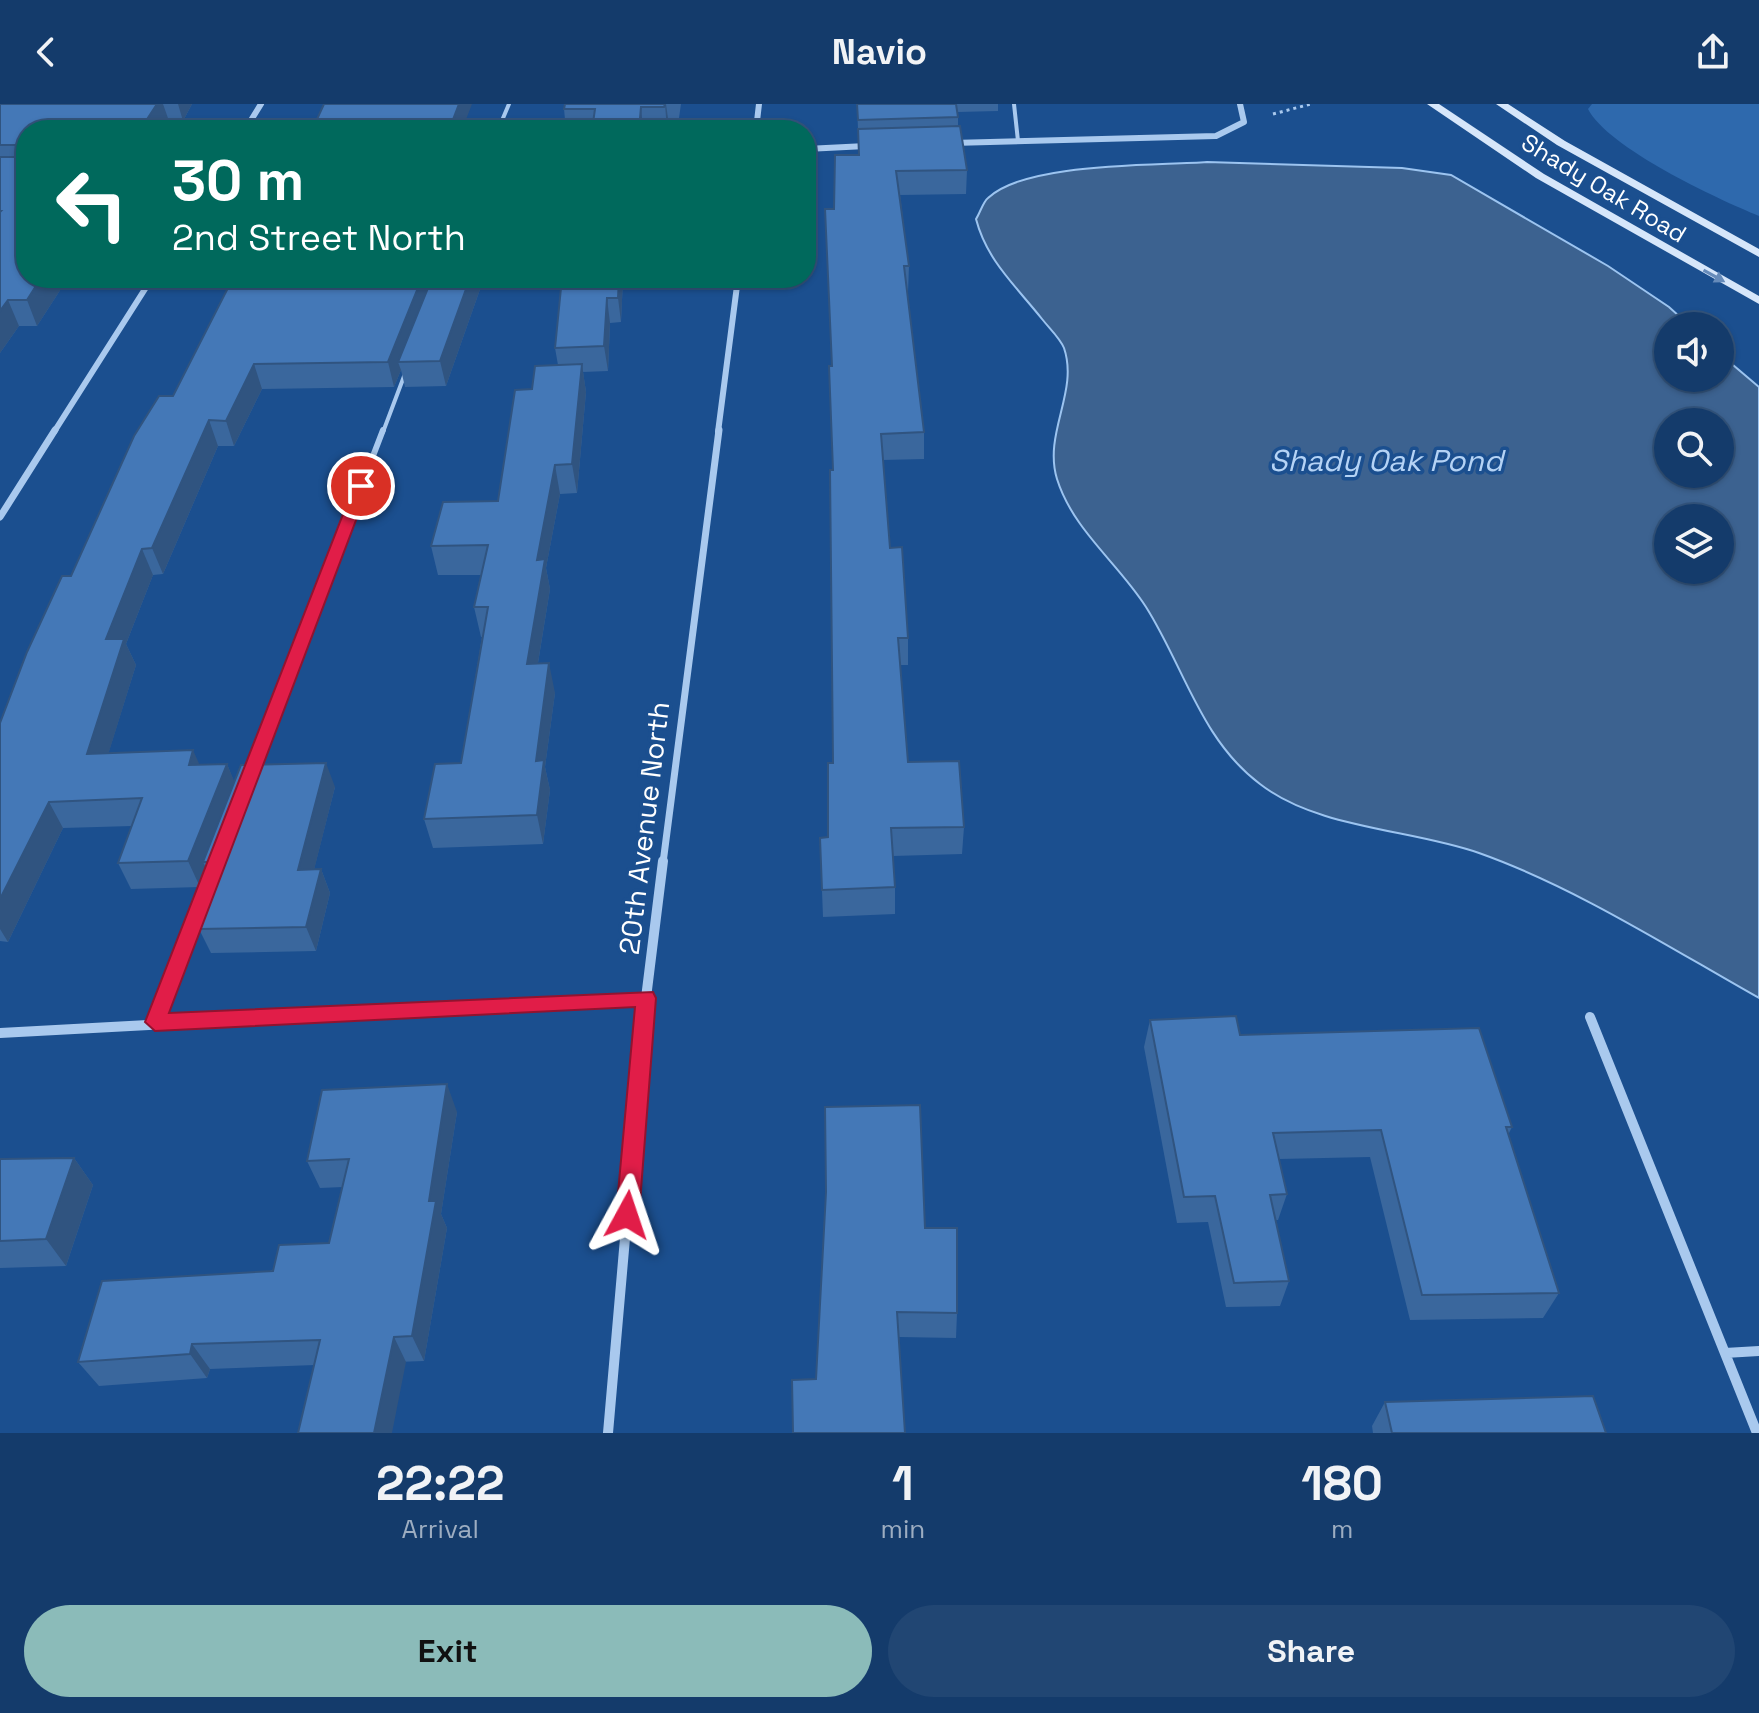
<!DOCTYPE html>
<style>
:root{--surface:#143b6b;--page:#214673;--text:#f1f3f6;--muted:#9dadc1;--line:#33557e;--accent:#8bbbb9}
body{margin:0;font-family:"Space Grotesk",sans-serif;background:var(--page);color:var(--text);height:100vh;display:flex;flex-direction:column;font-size:30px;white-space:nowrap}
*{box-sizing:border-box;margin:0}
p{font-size:26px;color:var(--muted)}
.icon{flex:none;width:44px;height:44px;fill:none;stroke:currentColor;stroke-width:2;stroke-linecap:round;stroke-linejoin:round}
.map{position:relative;height:1329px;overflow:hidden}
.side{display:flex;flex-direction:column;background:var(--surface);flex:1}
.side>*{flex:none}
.banner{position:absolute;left:16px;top:16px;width:800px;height:168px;border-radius:32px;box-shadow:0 2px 6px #0004,0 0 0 2px var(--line);background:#00695c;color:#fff;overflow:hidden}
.buttons{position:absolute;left:1654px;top:208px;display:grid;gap:16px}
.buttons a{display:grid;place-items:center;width:80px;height:80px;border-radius:50%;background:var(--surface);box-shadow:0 2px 6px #0004,0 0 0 2px var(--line);font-size:40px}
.pin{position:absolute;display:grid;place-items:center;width:68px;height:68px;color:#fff;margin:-34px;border:4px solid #fff;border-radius:50%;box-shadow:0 2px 8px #0007}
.me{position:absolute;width:88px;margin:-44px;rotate:5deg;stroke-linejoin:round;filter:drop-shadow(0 0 6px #0008)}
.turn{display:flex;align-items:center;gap:28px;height:168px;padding:0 24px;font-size:36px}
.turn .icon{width:104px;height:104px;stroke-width:2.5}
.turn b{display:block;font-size:56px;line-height:68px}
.eta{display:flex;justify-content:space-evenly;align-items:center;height:136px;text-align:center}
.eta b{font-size:48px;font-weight:600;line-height:56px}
.primary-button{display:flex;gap:16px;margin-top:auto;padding:16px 24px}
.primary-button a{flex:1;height:92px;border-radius:48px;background:var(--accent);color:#111;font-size:32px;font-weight:600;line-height:92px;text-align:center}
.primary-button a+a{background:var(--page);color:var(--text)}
header{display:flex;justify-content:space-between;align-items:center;height:104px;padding:0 24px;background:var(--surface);font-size:36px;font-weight:600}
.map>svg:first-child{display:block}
</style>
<header><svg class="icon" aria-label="back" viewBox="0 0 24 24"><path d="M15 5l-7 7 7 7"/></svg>Navio<svg class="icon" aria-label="share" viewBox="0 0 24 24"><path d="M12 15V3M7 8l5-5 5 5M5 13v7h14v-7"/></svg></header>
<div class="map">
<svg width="1759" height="1329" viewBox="0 0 1759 1329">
<rect width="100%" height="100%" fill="#1b4f8f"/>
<path fill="#2e69ad" d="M 1592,0 L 1759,0 L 1759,112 C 1717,95 1608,44 1588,5 Z"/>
<path fill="#3c6290" stroke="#9cc4f0" stroke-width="2" fill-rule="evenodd" d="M 1207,58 L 1402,64 L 1451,71 L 1608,162 L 1669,203 L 1690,222 L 1668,222 L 1668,274 L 1720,274 L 1720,250 L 1759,283 L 1759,894 C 1670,844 1575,783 1479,749 C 1411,725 1318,725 1260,680 C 1201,636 1184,563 1146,503 C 1118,459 1073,426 1057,375 C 1043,329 1079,288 1064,244 C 1060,234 1049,224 1042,215 C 1016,182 987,157 976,115 C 980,109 983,98 988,94 C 1026,58 1154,62 1207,58 ZM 1668,318 L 1720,318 L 1720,370 L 1668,370 ZM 1668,414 L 1720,414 L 1720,466 L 1668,466 Z"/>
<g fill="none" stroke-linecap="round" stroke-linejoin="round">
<path stroke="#a9c9ee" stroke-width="3" stroke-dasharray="3 4" stroke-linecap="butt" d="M 1273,10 L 1311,0"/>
<path stroke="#a9c9ee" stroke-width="4" d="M 1014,0 L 1018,37
M 498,26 L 509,0
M 383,328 L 406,267"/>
<path stroke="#a9c9ee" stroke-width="6" d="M 252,667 L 383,326"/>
<path stroke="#a9c9ee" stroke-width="7" d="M 155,918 L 213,767"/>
<path stroke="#a9c9ee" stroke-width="6" d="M 245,26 L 261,0
M 756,26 L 759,0
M 952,39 L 1216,32 L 1244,18 L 1240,0
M 806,45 L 866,42
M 54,328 L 152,174
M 718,328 L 738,174"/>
<path stroke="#a9c9ee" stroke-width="7" d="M 0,413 L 55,326
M 663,759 L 719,326"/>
<path stroke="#a9c9ee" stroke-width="10" d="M 1590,913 L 1757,1329
M 0,929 L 646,894
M 1725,1249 L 1759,1247
M 608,1329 L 646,894 L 663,757"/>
<path fill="#d6e6fa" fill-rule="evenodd" d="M 1427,0 L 1439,0 L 1544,70 L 1759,192 L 1759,200 L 1536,74 Z
M 1496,0 L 1508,0 L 1565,37 L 1759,145 L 1759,153 L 1557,41 Z"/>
</g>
<path fill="#3a679d" d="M 0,0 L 192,0 L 183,17 L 169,17 L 163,26 L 26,26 L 26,174 L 68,174 L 37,222 L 19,222 L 0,249 Z
M 565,0 L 681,0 L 679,14 L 668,14 L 667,26 L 566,26 L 564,5 Z
M 857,0 L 998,0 L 998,7 L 958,8 L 958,22 L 967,66 L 966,90 L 900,91 L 909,162 L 908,188 L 907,188 L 924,328 L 924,355 L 883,356 L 890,444 L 908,534 L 908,561 L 900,561 L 908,658 L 964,723 L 962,750 L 893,752 L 895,783 L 895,810 L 823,813 L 820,734 L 828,733 L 833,659 L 834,105 L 859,51 Z
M 233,174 L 484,174 L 446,282 L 405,283 L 401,266 L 394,283 L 262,285 L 234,342 L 218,342 L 163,470 L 153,471 L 126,540 L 136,561 L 108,650 L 200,660 L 227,660 L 234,678 L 335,683 L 314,765 L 321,765 L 330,789 L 316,847 L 211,849 L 199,825 L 214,781 L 207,766 L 200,783 L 131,785 L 118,759 L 132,722 L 63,724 L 8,838 L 0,837 L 0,619 L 71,472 L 173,292 Z
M 562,174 L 633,174 L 623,175 L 621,218 L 610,219 L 608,267 L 583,268 L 586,288 L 577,389 L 560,390 L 546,464 L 550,485 L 538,559 L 555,589 L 545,663 L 550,686 L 543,740 L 433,744 L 424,715 L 461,659 L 482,533 L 481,533 L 474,503 L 481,471 L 438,471 L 431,442 L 498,397 L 532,285 L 558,261 L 555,244 Z
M 1150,916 L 1240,931 L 1512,1023 L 1508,1031 L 1559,1189 L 1543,1214 L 1410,1216 L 1370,1053 L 1279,1055 L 1287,1090 L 1278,1116 L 1275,1116 L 1289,1177 L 1280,1202 L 1226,1203 L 1208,1118 L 1177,1119 L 1144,943 Z
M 457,1008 L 441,1110 L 447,1124 L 424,1257 L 210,1265 L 207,1274 L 99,1282 L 78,1258 L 329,1139 L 343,1083 L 320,1084 L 307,1057 Z
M 74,1054 L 93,1081 L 66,1162 L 0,1164 L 0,1055 Z
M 925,1124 L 957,1209 L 956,1234 L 899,1233 L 816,1275 Z
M 1385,1298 L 1606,1329 L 1373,1329 L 1372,1322 Z"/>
<path fill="#305480" d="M 157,0 L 163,0 L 169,17 L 163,26 L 140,26 Z
M 178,0 L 192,0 L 183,17 Z
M 459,0 L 472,0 L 462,26 L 449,26 Z
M 665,0 L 666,0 L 668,14 L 667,26 Z
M 641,3 L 643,26 L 639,26 Z
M 41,174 L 68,174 L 37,222 L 27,196 Z
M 422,174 L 438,174 L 398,258 L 401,266 L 394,283 L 388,258 Z
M 470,174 L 484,174 L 446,282 L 440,257 Z
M 619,174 L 623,175 L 621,218 L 618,194 Z
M 607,194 L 610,219 L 608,267 L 604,242 Z
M 8,196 L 19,222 L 0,249 L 0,207 Z
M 254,260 L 262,285 L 234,342 L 226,317 Z
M 582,260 L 586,288 L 577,389 L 572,360 Z
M 209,316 L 218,342 L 163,470 L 152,444 Z
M 555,361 L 560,390 L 546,464 L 550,485 L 533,589 L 527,560 L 537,456 Z
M 142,445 L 153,471 L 126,540 L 136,561 L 100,677 L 87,650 L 106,535 Z
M 549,559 L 555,589 L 545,663 L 550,686 L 543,740 L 537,711 L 536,657 Z
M 193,646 L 205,673 L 189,661 Z
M 326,659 L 335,683 L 308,790 L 298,766 Z
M 227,660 L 238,686 L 203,758 L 207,766 L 200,783 L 188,757 Z
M 49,698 L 63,724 L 8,838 L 0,825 L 0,795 Z
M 321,765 L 330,789 L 316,847 L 306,823 Z
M 447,980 L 457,1008 L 441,1110 L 447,1124 L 424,1257 L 412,1232 L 429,1097 Z
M 74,1054 L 93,1081 L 66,1162 L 46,1135 Z
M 394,1233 L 406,1258 L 392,1329 L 374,1329 Z
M 192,1240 L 210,1265 L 207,1274 L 190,1250 Z"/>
<path fill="#4478b7" stroke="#305480" stroke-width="2" d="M 0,0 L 157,0 L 140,26 L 26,26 L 26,174 L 41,174 L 27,196 L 8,196 L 0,207 L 0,108 L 1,107 L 0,107 L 0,53 L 17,53 L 22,46 L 17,41 L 0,41 Z
M 324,0 L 459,0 L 449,26 L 312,26 Z
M 565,0 L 665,0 L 664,3 L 641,3 L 639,26 L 592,26 L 595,5 L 564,5 Z
M 857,0 L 956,0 L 958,13 L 858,16 Z
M 960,22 L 967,66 L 896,67 L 909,162 L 904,162 L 924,328 L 881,330 L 890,444 L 902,443 L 908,534 L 898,534 L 908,658 L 959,657 L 964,723 L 891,724 L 895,783 L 822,786 L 820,734 L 828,733 L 828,659 L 833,659 L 830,366 L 833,366 L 829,262 L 832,262 L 825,105 L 834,105 L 835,51 L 859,51 L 858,25 Z
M 233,174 L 422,174 L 388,258 L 254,260 L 226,317 L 209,316 L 152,444 L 142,445 L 106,535 L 124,535 L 87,650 L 193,646 L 189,661 L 227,660 L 188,757 L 118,759 L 142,694 L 49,698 L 0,795 L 0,619 L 27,548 L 62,472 L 71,472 L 134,332 L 159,292 L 173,292 Z
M 432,174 L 470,174 L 440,257 L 398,258 Z
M 562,174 L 619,174 L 618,194 L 607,194 L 604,242 L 555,244 Z
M 582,260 L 572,360 L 555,361 L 537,456 L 545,455 L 527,560 L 549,559 L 536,657 L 544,656 L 537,711 L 424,715 L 435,660 L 461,659 L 488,503 L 474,503 L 488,441 L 431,442 L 443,398 L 498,397 L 515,286 L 532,285 L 535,262 Z
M 326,659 L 298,766 L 321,765 L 306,823 L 199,825 L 221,758 L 203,758 L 241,661 Z
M 1236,912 L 1240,931 L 1479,924 L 1512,1023 L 1506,1023 L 1559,1189 L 1422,1191 L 1381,1026 L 1273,1029 L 1287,1090 L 1270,1091 L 1289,1177 L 1234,1179 L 1215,1092 L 1184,1093 L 1150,916 Z
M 447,980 L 429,1097 L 436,1097 L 412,1232 L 394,1233 L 374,1329 L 298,1329 L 320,1236 L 192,1240 L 190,1250 L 78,1258 L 102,1177 L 273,1167 L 279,1141 L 329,1139 L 349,1055 L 307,1057 L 322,986 Z
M 920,1001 L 925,1124 L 957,1124 L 957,1209 L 897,1208 L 905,1329 L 793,1329 L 792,1276 L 816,1275 L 826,1088 L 825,1003 Z
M 74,1054 L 46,1135 L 0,1137 L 0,1055 Z
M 1593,1292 L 1606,1329 L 1392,1329 L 1385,1298 Z"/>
<defs><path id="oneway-solid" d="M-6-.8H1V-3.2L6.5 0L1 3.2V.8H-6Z" transform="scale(2)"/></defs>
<use fill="#668bba" href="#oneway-solid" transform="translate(1714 172) rotate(29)"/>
<path fill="#e11d48" stroke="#92132f" stroke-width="2" d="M 361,378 L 369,382 L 169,909 L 653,888 L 656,894 L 639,1111 L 635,1119 L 627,1122 L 619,1119 L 616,1111 L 635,903 L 155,927 L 145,918 L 354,382 Z"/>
<g text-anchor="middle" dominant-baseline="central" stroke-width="7" stroke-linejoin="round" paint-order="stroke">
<g font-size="24" fill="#fff" stroke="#1b4f8f">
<text transform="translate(1604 84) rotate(31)">Shady Oak Road</text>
</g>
<g font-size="28" fill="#fff" stroke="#1b4f8f">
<text transform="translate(644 724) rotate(-83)">20th Avenue North</text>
</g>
<g font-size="30" font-style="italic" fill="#b5d3f5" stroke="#1b4f8f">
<text x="1386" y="356">Shady Oak Pond</text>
</g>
</g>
</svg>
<div class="buttons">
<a><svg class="icon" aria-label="sound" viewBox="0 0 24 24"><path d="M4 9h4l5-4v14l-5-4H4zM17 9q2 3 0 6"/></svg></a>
<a><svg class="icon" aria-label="search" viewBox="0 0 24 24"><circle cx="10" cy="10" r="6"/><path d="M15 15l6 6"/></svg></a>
<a><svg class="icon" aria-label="layers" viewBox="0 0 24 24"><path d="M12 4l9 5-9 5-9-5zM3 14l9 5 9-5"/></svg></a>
</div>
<div class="pin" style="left:361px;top:382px;background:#d93025"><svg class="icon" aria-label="arrive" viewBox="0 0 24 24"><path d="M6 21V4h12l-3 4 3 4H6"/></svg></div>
<svg class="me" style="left:627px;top:1111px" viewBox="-20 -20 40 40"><path d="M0-17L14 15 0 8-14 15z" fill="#e11d48" stroke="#fff" stroke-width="4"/></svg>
<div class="banner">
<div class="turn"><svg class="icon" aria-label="left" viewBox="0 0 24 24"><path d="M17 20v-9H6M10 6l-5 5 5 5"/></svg><div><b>30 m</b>2nd Street North</div></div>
</div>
</div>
<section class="side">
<div class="eta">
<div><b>22:22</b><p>Arrival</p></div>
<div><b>1</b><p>min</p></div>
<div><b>180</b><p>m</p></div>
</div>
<div class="primary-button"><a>Exit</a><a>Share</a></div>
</section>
